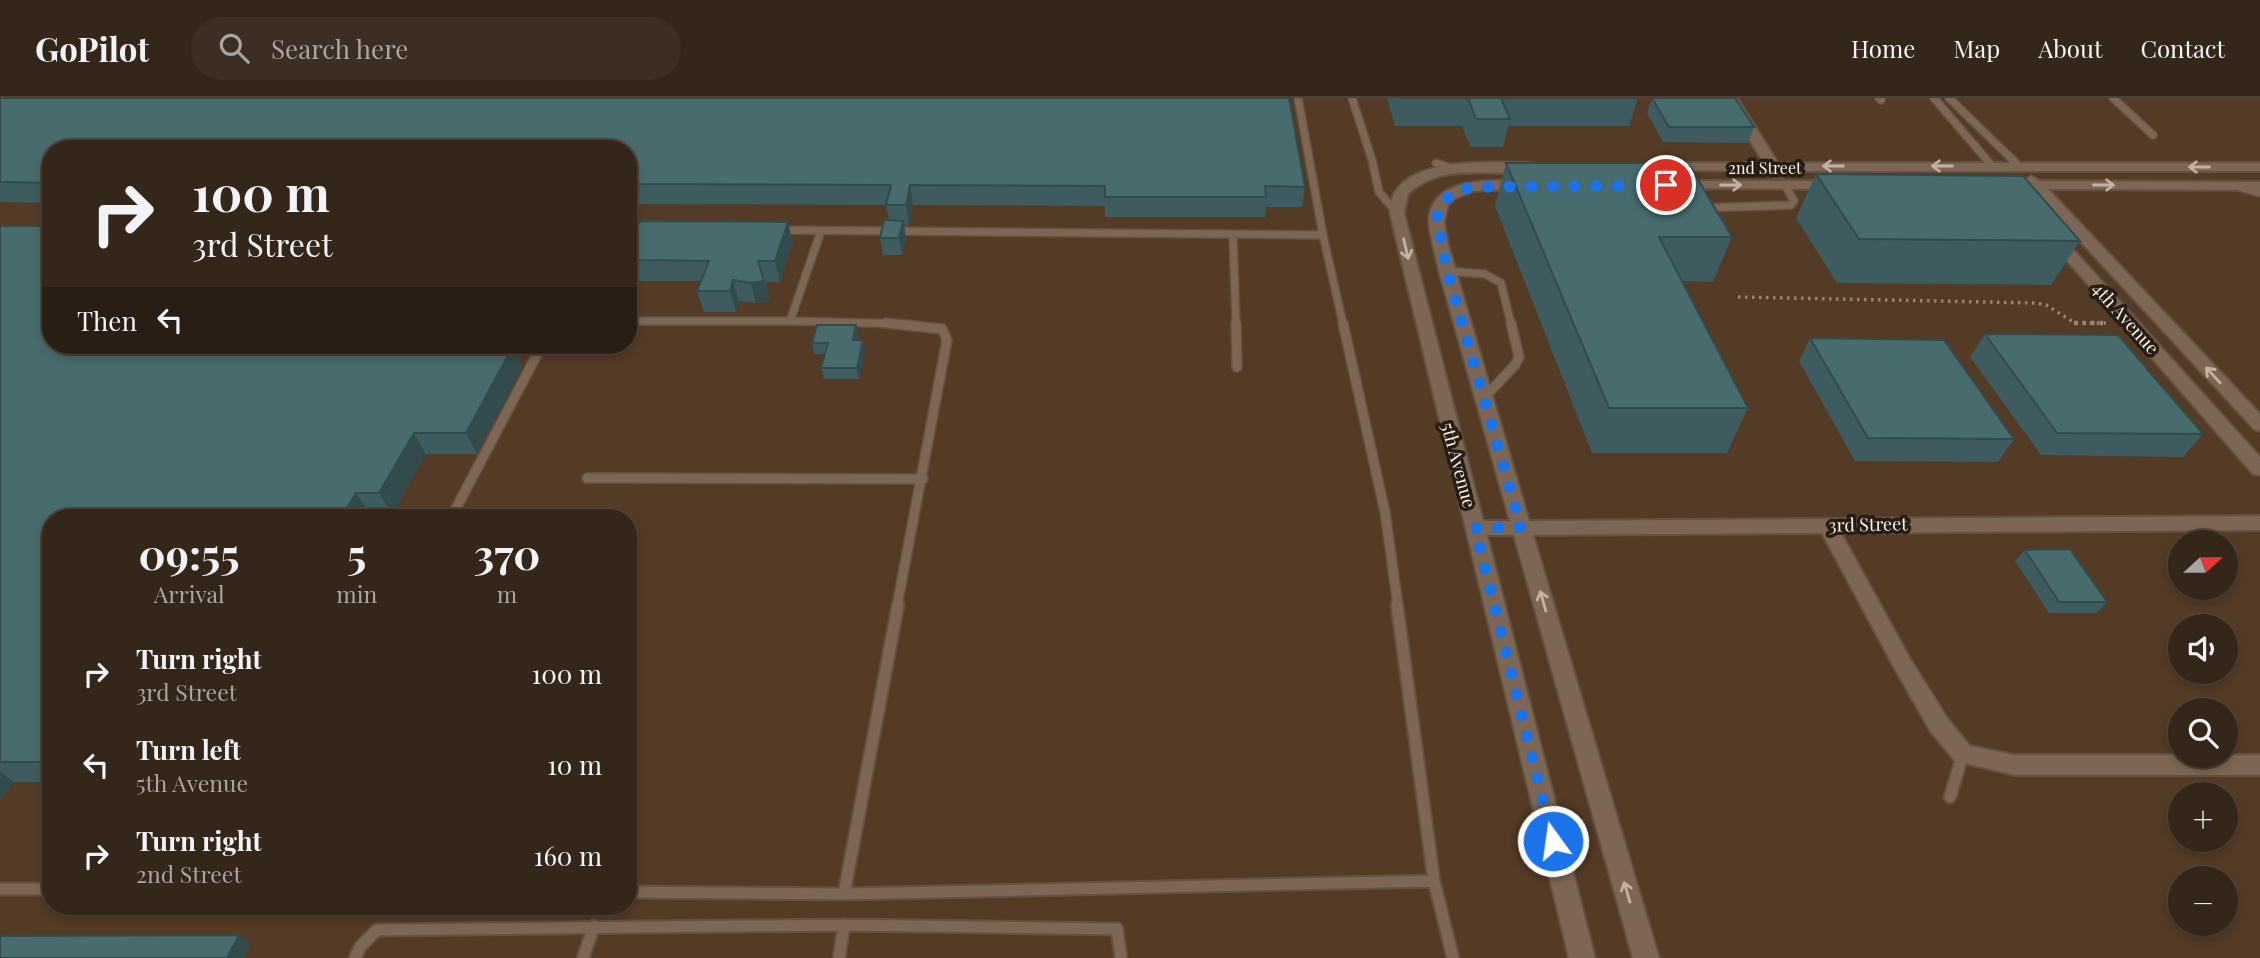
<!DOCTYPE html>
<meta charset="utf-8">
<style>
:root{--surface:#35261a;--page:#3d2e23;--text:#f1f3f6;--muted:#aaa5a2;--line:#4f4339}
body{margin:0;font-family:"Playfair Display",serif;background:var(--page);color:var(--text);height:100vh;display:flex;flex-direction:column;font-size:26px;white-space:nowrap}
*{box-sizing:border-box;margin:0}
p{font-size:23px;color:var(--muted)}
.icon{flex:none;width:38px;height:38px;fill:none;stroke:currentColor;stroke-width:2;stroke-linecap:round;stroke-linejoin:round}
.map{position:relative;flex:1;overflow:hidden}
.panel{position:absolute;left:42px;top:411px;width:595px;height:406px;display:flex;flex-direction:column;background:var(--surface);border-radius:28px;box-shadow:0 4px 10px #0003,0 0 0 2px var(--line)}
.panel>*{flex:none}
.guide{position:absolute;left:42px;top:42px;width:595px;height:214px;border-radius:28px;box-shadow:0 4px 10px #0003,0 0 0 2px var(--line);background:#35261a;color:var(--text);overflow:hidden}
.needle{width:46px;rotate:69deg}
.tools{position:absolute;left:2168px;top:432px;display:grid;gap:14px}
.tools a{display:grid;place-items:center;width:70px;height:70px;border-radius:50%;background:var(--surface);box-shadow:0 4px 10px #0003,0 0 0 2px var(--line);font-size:35px}
.pin{position:absolute;display:grid;place-items:center;width:60px;height:60px;color:#fff;margin:-30px;border:4px solid #fff;border-radius:50%;box-shadow:0 2px 7px #0007}
.me{position:absolute;width:77px;margin:-38px;rotate:346deg;stroke-linejoin:round;filter:drop-shadow(0 0 5px #0008)}
.turn{display:flex;align-items:center;gap:24px;height:147px;padding:0 35px;font-size:32px}
.turn .icon{width:91px;height:91px;stroke-width:2.5}
.turn b{display:block;font-size:49px;line-height:60px}
.then{display:flex;align-items:center;height:66px;padding:0 35px;background:#0003;gap:14px;font-size:26px}
.eta{display:flex;justify-content:space-evenly;align-items:center;height:119px;text-align:center}
.eta b{font-size:42px;font-weight:700;line-height:49px}
ul{padding:0;list-style:none}
li{display:flex;align-items:center;gap:21px;height:91px;padding:0 35px}
li div{flex:1}
li b{display:block;font-size:26px}
li em{font-style:normal}
header{display:flex;align-items:center;gap:42px;box-sizing:border-box;height:98px;padding:0 35px;background:var(--surface);border-bottom:2px solid var(--line)}
header strong{font-size:33px}
nav{display:flex;gap:38px;margin-inline-start:auto;font-size:24px}
.search{width:490px;height:63px;background:var(--page);display:flex;align-items:center;gap:18px;box-sizing:border-box;padding:0 24px;border-radius:38px;color:var(--muted);font-size:26px}
.map>svg:first-child{display:block}
</style>
<header>
<strong>GoPilot</strong>
<div class="search"><svg class="icon" aria-label="search" viewBox="0 0 24 24"><circle cx="10" cy="10" r="6"/><path d="M15 15l6 6"/></svg>Search here</div>
<nav><a>Home</a><a>Map</a><a>About</a><a>Contact</a></nav>
</header>
<div class="map">
<svg width="2260" height="860" viewBox="0 0 2260 860">
<rect width="100%" height="100%" fill="#473322"/>
<path fill="#533b25" fill-rule="evenodd" d="M 0,0 L 2260,0 L 2260,860 L 0,860 ZM 51,51 L 628,51 L 628,247 L 51,247 ZM 51,420 L 628,420 L 628,808 L 51,808 ZM 2180,444 L 2226,444 L 2226,490 L 2180,490 ZM 2180,528 L 2226,528 L 2226,574 L 2180,574 ZM 2180,612 L 2226,612 L 2226,658 L 2180,658 ZM 2180,696 L 2226,696 L 2226,742 L 2180,742 ZM 2180,780 L 2226,780 L 2226,826 L 2180,826 Z"/>
<g fill="none" stroke-linecap="round" stroke-linejoin="round">
<g stroke="#635242" stroke-width="10">
<path id="service-far2" d="M 1298,0 L 1323,137 L 1343,226
M 1352,0 L 1372,62 L 1379,94 L 1397,115
M 1879,0 L 1881,2
M 1934,0 L 1992,68
M 1949,0 L 2019,68
M 2113,0 L 2153,37
M 1436,65 L 1454,71
M 2239,89 L 2260,95
M 1703,110 L 1791,107 L 1794,103 L 1785,87
M 628,131 L 649,131
M 779,132 L 1323,137
M 1233,138 L 1236,226
M 1447,173 L 1485,176 L 1501,185 L 1511,226
M 628,223 L 790,223 L 821,133
M 790,223 L 909,226"/>
</g>
<g stroke="#635242" stroke-width="12">
<path id="service-far1" d="M 886,225 L 942,231 L 947,242 L 897,508
M 1236,225 L 1237,269
M 1343,225 L 1385,414 L 1398,508
M 1484,300 L 1515,267 L 1519,259 L 1511,225
M 587,380 L 923,381
M 451,420 L 542,247"/>
</g>
<g stroke="#635242" stroke-width="15">
<path id="service" d="M 1397,507 L 1434,783 L 1453,860
M 1950,699 L 1963,656
M 0,791 L 51,791
M 628,794 L 844,796 L 1434,783
M 844,796 L 898,507
M 355,860 L 360,849 L 377,832 L 844,827 L 1117,831 L 1121,860
M 583,860 L 594,828
M 839,860 L 844,827"/>
</g>
<g stroke="#635242" stroke-width="4">
<path id="minor" d="M 1723,0 L 1737,0 L 1778,65 L 2260,65 L 2260,73 L 1783,73 L 1783,79 L 1773,79 L 1769,73 L 1659,72 L 1659,66 L 1664,65 L 1764,65 Z
M 1529,65 L 1534,66 L 1534,72 C 1491,82 1446,61 1408,96 L 1404,115 L 1483,423 L 1510,423 L 1439,173 C 1436,157 1430,141 1429,124 C 1429,78 1493,82 1524,83 L 1529,84 L 1529,90 L 1473,93 L 1454,101 L 1448,107 L 1444,124 L 1448,146 L 1529,423 L 2260,418 L 2260,432 L 1841,435 L 1909,559 L 1947,620 L 1970,648 L 2015,657 L 2260,657 L 2260,677 L 2015,677 L 1955,663 L 1931,634 L 1895,571 L 1822,435 L 1533,437 L 1659,860 L 1633,860 L 1514,437 L 1487,437 L 1595,860 L 1569,860 L 1390,115 C 1391,108 1391,100 1395,94 C 1416,59 1494,64 1529,65 Z
M 2031,78 L 2040,83 L 2260,84 L 2260,92 L 2048,91 L 2260,316 L 2260,333 L 2254,331 L 2032,91 L 2006,91 L 1999,87 L 2006,83 L 2024,83 Z
M 1677,83 L 1835,83 L 1842,87 L 1835,91 L 1672,90 L 1672,84 Z
M 2055,135 L 2060,137 L 2260,359 L 2260,377 L 2253,376 L 2050,143 L 2047,140 L 2050,137 Z"/>
</g>
<path stroke="#968577" stroke-width="3.5" stroke-dasharray="2.5 4.5" stroke-linecap="butt" d="M 1738,199 L 2037,205 L 2046,207 L 2075,225 L 2106,225"/>
<path stroke="#968577" stroke-width="4.5" stroke-dasharray="3.5 5" stroke-linecap="butt" d="M 2074,225 L 2106,225"/>
<use href="#service-far2" stroke="#7d6653" stroke-width="7"/>
<use href="#service-far1" stroke="#7d6653" stroke-width="9"/>
<use href="#service" stroke="#7d6653" stroke-width="11"/>
<use href="#minor" fill="#7d6653" fill-rule="evenodd"/>
</g>
<path fill="#3e5c5f" d="M 0,0 L 1305,89 L 1302,109 L 1266,109 L 1265,119 L 1105,119 L 1105,108 L 913,107 L 909,127 L 904,127 L 906,140 L 902,157 L 883,157 L 880,140 L 889,122 L 886,107 L 628,106 L 628,51 L 51,51 L 51,105 L 0,104 Z
M 1387,0 L 1638,0 L 1629,28 L 1508,28 L 1503,49 L 1470,49 L 1462,28 L 1395,28 Z
M 1652,0 L 1754,29 L 1748,45 L 1663,44 L 1647,15 Z
M 1506,65 L 1732,139 L 1713,184 L 1682,183 L 1748,310 L 1727,355 L 1592,355 L 1495,108 Z
M 1816,76 L 2080,143 L 2051,187 L 1837,185 L 1796,120 Z
M 0,128 L 51,247 L 527,247 L 519,262 L 522,269 L 477,356 L 426,356 L 392,416 L 370,416 L 367,420 L 51,420 L 51,684 L 13,684 L 0,703 Z
M 793,144 L 780,184 L 765,184 L 770,203 L 756,205 L 739,203 L 736,214 L 704,214 L 697,193 L 701,183 L 628,183 L 628,146 Z
M 1985,236 L 2203,336 L 2183,359 L 2041,357 L 1970,259 Z
M 859,238 L 858,242 L 865,253 L 859,281 L 824,281 L 821,270 L 825,256 L 814,256 L 812,245 Z
M 1810,240 L 2014,341 L 1998,364 L 1855,363 L 1799,263 Z
M 2025,452 L 2107,504 L 2097,515 L 2049,515 L 2015,463 Z"/>
<path fill="#324b4d" d="M 910,87 L 913,107 L 909,127 L 906,107 Z
M 903,123 L 906,140 L 902,157 L 899,140 Z
M 788,124 L 793,144 L 780,184 L 775,163 Z
M 733,182 L 739,203 L 736,214 L 730,193 Z
M 764,183 L 770,203 L 756,205 L 751,185 Z
M 856,227 L 859,238 L 855,253 L 853,242 Z
M 863,242 L 865,253 L 859,281 L 857,270 Z
M 506,247 L 527,247 L 519,262 L 522,269 L 477,356 L 466,335 Z
M 414,335 L 426,356 L 392,416 L 379,395 Z
M 356,395 L 370,416 L 367,420 L 341,420 Z
M 0,673 L 13,684 L 0,703 Z
M 239,837 L 251,847 L 244,860 L 227,860 Z"/>
<path fill="#486b6e" stroke="#324b4d" stroke-width="2" d="M 0,0 L 1289,0 L 1305,89 L 1265,88 L 1266,99 L 1105,99 L 1105,88 L 910,87 L 906,107 L 886,107 L 891,87 L 628,86 L 628,51 L 51,51 L 51,85 L 0,84 Z
M 1400,0 L 1638,0 L 1501,0 L 1510,21 L 1476,21 L 1468,0 Z
M 1652,0 L 1735,0 L 1754,29 L 1669,29 Z
M 1506,65 L 1681,65 L 1690,68 L 1732,139 L 1659,139 L 1748,310 L 1609,310 Z
M 1816,76 L 2023,78 L 2080,143 L 1859,141 Z
M 884,122 L 903,123 L 899,140 L 880,140 Z
M 640,123 L 788,124 L 775,163 L 758,163 L 764,183 L 751,185 L 733,182 L 730,193 L 697,193 L 709,163 L 628,162 L 628,146 Z
M 0,128 L 51,128 L 51,247 L 506,247 L 506,248 L 513,248 L 466,335 L 414,335 L 379,395 L 356,395 L 341,420 L 51,420 L 51,664 L 0,664 Z
M 817,227 L 856,227 L 853,242 L 863,242 L 857,270 L 821,270 L 828,245 L 812,245 Z
M 1985,236 L 2118,237 L 2203,336 L 2057,335 Z
M 1810,240 L 1944,242 L 2014,341 L 1868,340 Z
M 2070,451 L 2107,504 L 2059,504 L 2025,452 Z
M 239,837 L 227,860 L 0,860 L 0,838 Z"/>
<defs><path id="oneway-shaft" d="M-6 0H5M1.5-3L5.5 0L1.5 3" fill="none" stroke-width="1.6" stroke-linecap="round" stroke-linejoin="round" transform="scale(1.75)"/></defs>
<g stroke="#c3b2a3">
<use href="#oneway-shaft" transform="translate(1833 68) rotate(180)"/>
<use href="#oneway-shaft" transform="translate(1942 68) rotate(180)"/>
<use href="#oneway-shaft" transform="translate(2199 69) rotate(-180)"/>
<use href="#oneway-shaft" transform="translate(1731 87)"/>
<use href="#oneway-shaft" transform="translate(2104 87)"/>
<use href="#oneway-shaft" transform="translate(1406 151) rotate(77)"/>
<use href="#oneway-shaft" transform="translate(2213 277) rotate(-133)"/>
<use href="#oneway-shaft" transform="translate(1543 503) rotate(-106)"/>
<use href="#oneway-shaft" transform="translate(1627 794) rotate(-106)"/>
</g>
<g fill="none" stroke-linecap="round" stroke-linejoin="round">
<path stroke="#1a73e8" stroke-width="12" stroke-dasharray="0 21.6" d="M 1553,743 L 1475,430 L 1521,429 L 1447,173 L 1437,119 L 1442,105 L 1454,94 L 1471,89 L 1666,87"/>
</g>
<g text-anchor="middle" dominant-baseline="central" stroke-width="7" stroke-linejoin="round" paint-order="stroke">
<g font-size="16" fill="#fdf0e5" stroke="#261d15">
<text x="1765" y="69">2nd Street</text>
</g>
<g font-size="18" fill="#fdf0e5" stroke="#261d15">
<text transform="translate(2126 220) rotate(48)">4th Avenue</text>
<text transform="translate(1459 367) rotate(75)">5th Avenue</text>
<text transform="translate(1868 426) rotate(-1)">3rd Street</text>
</g>
</g>
</svg>
<div class="tools">
<a><svg class="needle" viewBox="-14 -14 28 28"><path d="M0-13l5 13h-10z" fill="#e53935"/><path d="M0 13l5-13h-10z" fill="#aaa5a2"/></svg></a>
<a><svg class="icon" aria-label="sound" viewBox="0 0 24 24"><path d="M4 9h4l5-4v14l-5-4H4zM17 9q2 3 0 6"/></svg></a>
<a><svg class="icon" aria-label="search" viewBox="0 0 24 24"><circle cx="10" cy="10" r="6"/><path d="M15 15l6 6"/></svg></a>
<a>+</a>
<a>−</a>
</div>
<div class="pin" style="left:1666px;top:87px;background:#d93025"><svg class="icon" aria-label="arrive" viewBox="0 0 24 24"><path d="M6 21V4h12l-3 4 3 4H6"/></svg></div>
<svg class="me" style="left:1553px;top:743px" viewBox="-20 -20 40 40"><circle r="17" fill="#1a73e8" stroke="#fff" stroke-width="3"/><path d="M0-11L8 9 0 5-8 9z" fill="#fff"/></svg>
<div class="guide">
<div class="turn"><svg class="icon" aria-label="right" viewBox="0 0 24 24"><path d="M7 20v-9h11M14 6l5 5-5 5"/></svg><div><b>100 m</b>3rd Street</div></div>
<div class="then">Then<svg class="icon" aria-label="left" viewBox="0 0 24 24"><path d="M17 20v-9H6M10 6l-5 5 5 5"/></svg></div>
</div>
<section class="panel">
<div class="eta">
<div><b>09:55</b><p>Arrival</p></div>
<div><b>5</b><p>min</p></div>
<div><b>370</b><p>m</p></div>
</div>
<ul>
<li><svg class="icon" aria-label="right" viewBox="0 0 24 24"><path d="M7 20v-9h11M14 6l5 5-5 5"/></svg><div><b>Turn right</b><p>3rd Street</p></div><em>100 m</em></li>
<li><svg class="icon" aria-label="left" viewBox="0 0 24 24"><path d="M17 20v-9H6M10 6l-5 5 5 5"/></svg><div><b>Turn left</b><p>5th Avenue</p></div><em>10 m</em></li>
<li><svg class="icon" aria-label="right" viewBox="0 0 24 24"><path d="M7 20v-9h11M14 6l5 5-5 5"/></svg><div><b>Turn right</b><p>2nd Street</p></div><em>160 m</em></li>
</ul>
</section>
</div>
